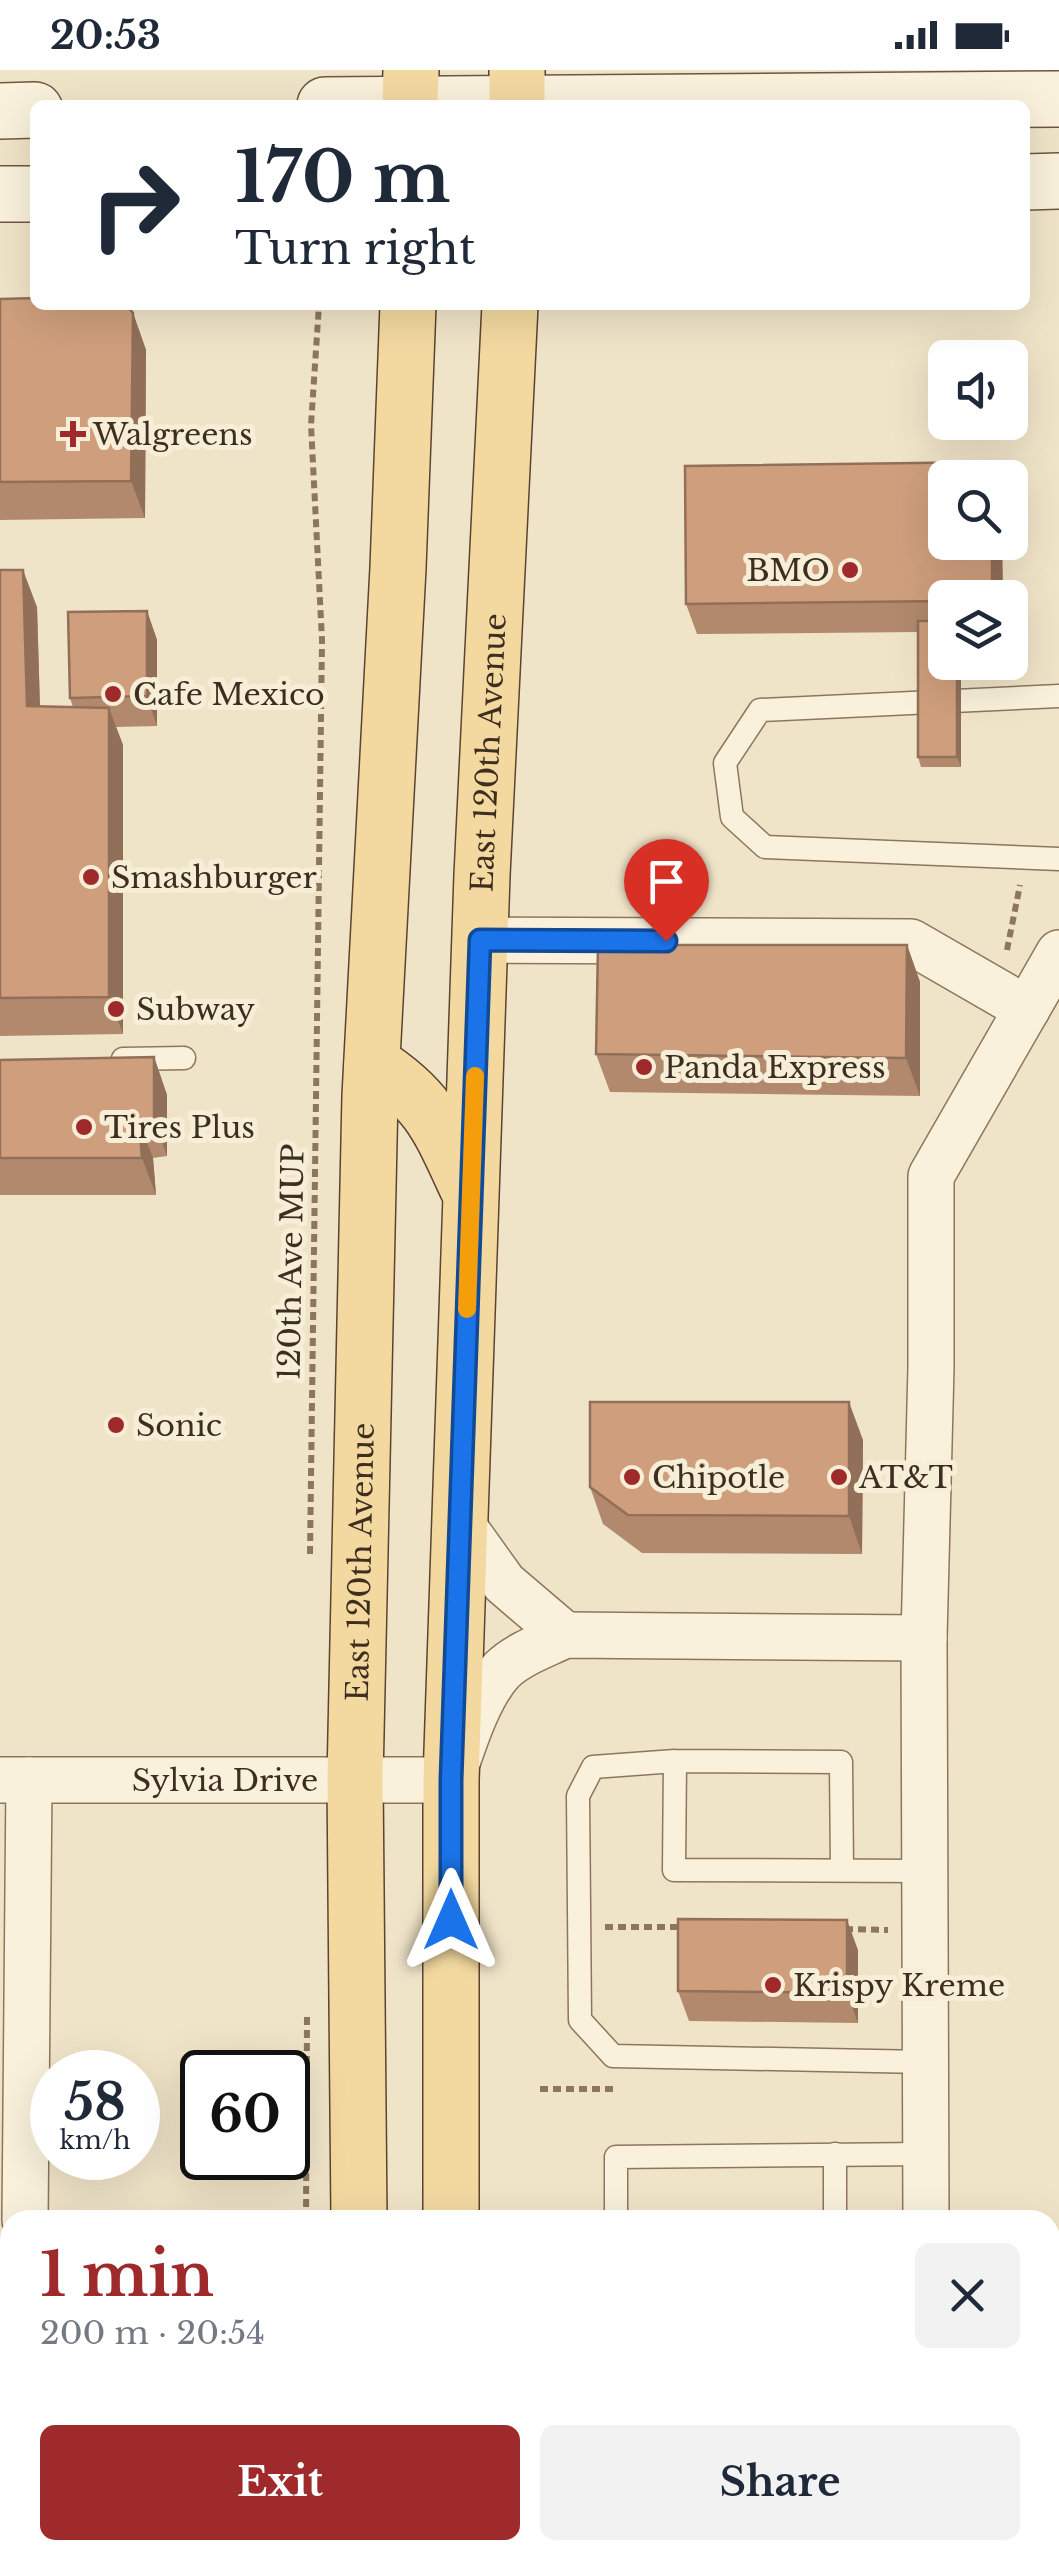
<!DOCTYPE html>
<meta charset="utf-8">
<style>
:root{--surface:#fff;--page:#f2f2f3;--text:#1f2937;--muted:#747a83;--accent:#9e2a2b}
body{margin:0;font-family:"Libre Baskerville",serif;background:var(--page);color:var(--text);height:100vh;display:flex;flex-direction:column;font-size:38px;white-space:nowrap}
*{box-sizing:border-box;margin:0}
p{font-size:32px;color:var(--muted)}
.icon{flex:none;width:55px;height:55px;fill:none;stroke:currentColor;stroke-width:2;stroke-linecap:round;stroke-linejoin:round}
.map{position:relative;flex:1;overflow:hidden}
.panel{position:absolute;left:0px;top:2140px;width:1060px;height:350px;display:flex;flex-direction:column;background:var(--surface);border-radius:30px 30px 0 0;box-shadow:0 10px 40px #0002}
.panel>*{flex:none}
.banner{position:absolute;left:30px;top:30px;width:1000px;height:210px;border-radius:15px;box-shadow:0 10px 40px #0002;background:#fff;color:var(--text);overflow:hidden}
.controls{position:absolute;left:928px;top:270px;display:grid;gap:20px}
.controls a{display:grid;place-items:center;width:100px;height:100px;border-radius:15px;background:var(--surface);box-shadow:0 10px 40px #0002;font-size:50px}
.speed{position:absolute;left:30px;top:1980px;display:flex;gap:20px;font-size:50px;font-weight:700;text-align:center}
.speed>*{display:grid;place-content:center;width:130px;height:130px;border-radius:50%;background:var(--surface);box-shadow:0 10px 40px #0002;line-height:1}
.speed small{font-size:25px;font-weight:400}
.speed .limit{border:5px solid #111;border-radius:15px;background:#fff;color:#111}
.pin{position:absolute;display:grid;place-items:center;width:85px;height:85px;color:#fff;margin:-102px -42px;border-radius:50% 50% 50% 0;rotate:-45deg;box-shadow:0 0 10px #0007}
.pin .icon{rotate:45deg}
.me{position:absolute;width:110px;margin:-55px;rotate:0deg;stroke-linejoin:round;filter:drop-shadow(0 0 8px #0008)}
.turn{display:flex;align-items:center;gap:35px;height:210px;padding:0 40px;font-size:45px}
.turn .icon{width:130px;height:130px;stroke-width:2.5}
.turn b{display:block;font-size:70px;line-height:85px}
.round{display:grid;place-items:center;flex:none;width:105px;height:105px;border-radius:15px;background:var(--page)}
.summary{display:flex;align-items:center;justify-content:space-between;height:170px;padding:0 40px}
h1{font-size:60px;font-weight:700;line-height:75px;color:var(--accent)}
.cta{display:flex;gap:20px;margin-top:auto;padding:20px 40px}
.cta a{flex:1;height:115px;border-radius:15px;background:var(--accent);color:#fff;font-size:40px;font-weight:700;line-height:115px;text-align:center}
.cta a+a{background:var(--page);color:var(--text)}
.status{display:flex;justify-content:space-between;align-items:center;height:70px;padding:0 50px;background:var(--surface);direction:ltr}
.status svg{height:28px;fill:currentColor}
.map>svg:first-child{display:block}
</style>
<div class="status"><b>20:53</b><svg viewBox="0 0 49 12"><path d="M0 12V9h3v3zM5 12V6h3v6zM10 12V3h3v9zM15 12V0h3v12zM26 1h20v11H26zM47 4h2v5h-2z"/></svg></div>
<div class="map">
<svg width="1059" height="2490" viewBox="0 0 1059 2490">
<rect width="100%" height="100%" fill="#f0e4c8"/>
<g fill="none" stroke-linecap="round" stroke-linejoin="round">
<g stroke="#8d765c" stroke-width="25">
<path id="service" d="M 1059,626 L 760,640 L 725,693 L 732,747 L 765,777 L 1059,789
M 123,989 L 184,988
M 675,1691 L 593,1697 L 578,1726 L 580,1950 L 613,1986 L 925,1992
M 842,1800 L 841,1692 L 675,1691 L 674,1800 L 925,1801
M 835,2084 L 835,2150
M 616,2150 L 616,2087 L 926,2084
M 838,2480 L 838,2490"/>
</g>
<g stroke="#8d765c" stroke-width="48">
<g id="minor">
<path d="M 480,870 L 911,872 L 1027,939"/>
<path d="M 461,1453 L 504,1513 L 565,1565"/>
<path id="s1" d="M 0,1710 L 451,1710 C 463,1676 477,1627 502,1600 C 518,1584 545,1575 565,1565 L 924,1568"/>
<path d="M 25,2150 L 29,1710"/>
<path d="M 926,2150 L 924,1568 L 931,1297 L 931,1106 L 1059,883"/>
<path d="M 22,2490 L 22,2480"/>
<path d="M 926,2490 L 926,2480"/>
</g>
</g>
<g stroke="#6f573f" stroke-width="58">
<path id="secondary" d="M 325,35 L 1059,29
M 0,41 L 35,40
M 1025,112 L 1059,111
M 0,124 L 35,124"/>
</g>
<g stroke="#5b4430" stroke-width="58">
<g id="primary">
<path d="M 410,35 L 411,0"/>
<path d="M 517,35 L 517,0"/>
<path d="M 372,993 C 430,1030 439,1057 467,1117"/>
<path id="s2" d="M 359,2150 L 355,1709 L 370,1026 L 398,498 L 408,235"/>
<path id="s3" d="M 451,2150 L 451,1710 L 482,805 L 510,235"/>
<path d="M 361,2480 L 361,2490"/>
<path d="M 451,2480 L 451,2490"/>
</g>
</g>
<path stroke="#8d765c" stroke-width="6" stroke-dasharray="8 5" stroke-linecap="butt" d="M 1007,880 L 1020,815
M 310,1484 L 322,570 L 311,355 L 319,235
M 605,1857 L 683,1857
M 845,1859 L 888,1860
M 540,2019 L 614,2019
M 306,2150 L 307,1946
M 304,2490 L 304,2480"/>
<use href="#service" stroke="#faf1dc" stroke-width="22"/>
<use href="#minor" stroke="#faf1dc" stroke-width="45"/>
<use href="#secondary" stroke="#faf1dc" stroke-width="55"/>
<use href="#primary" stroke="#f3d9a0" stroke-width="55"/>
</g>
<path fill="#b2896c" d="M 0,229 L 133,243 L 146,280 L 145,448 L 0,450 Z
M 991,392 L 996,408 L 945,408 L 945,472 L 1002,472 L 1003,528 L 945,528 L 945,592 L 961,592 L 961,697 L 921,697 L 918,687 L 918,562 L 697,564 L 686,534 L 685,396 Z
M 0,500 L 37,537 L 40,637 L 73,637 L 70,628 L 147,541 L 157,570 L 157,656 L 116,657 L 123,675 L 123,964 L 0,966 Z
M 907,875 L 920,912 L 920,1026 L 610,1022 L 596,984 Z
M 154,987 L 167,1025 L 167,1086 L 153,1088 L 156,1125 L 0,1125 L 0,990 Z
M 863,1370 L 862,1484 L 642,1483 L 603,1454 L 590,1417 Z
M 858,1880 L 858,1953 L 689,1951 L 678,1921 Z"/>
<path fill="#916f58" d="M 133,243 L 146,280 L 145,448 L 131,411 Z
M 992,472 L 1002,472 L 1003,528 L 992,528 Z
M 23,500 L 37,537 L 41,674 L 27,636 Z
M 147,541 L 157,570 L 157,656 L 147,626 Z
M 957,592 L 961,592 L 961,697 L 957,687 Z
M 109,638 L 123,675 L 123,964 L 109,927 Z
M 907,875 L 920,912 L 920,1026 L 906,988 Z
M 154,987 L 167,1025 L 167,1086 L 154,1049 Z
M 139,1051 L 153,1088 L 156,1125 L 142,1088 Z
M 849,1332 L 863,1370 L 862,1484 L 849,1446 Z
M 847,1850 L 858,1880 L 858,1953 L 847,1923 Z
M 729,2480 L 743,2480 L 743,2490 L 730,2490 Z"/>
<path fill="#cf9f7d" stroke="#916f58" stroke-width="2.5" d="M 35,228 L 35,235 L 126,235 L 133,243 L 131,411 L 0,412 L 0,229 Z
M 991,392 L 991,408 L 945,408 L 945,472 L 992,472 L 992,528 L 945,528 L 945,531 L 686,534 L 685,396 Z
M 0,500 L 23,500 L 27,636 L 109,638 L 109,927 L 0,928 Z
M 147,541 L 147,626 L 70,628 L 68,542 Z
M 918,551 L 945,551 L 945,592 L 957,592 L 957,687 L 918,687 Z
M 598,875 L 907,875 L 906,988 L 596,984 Z
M 154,987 L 154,1049 L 139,1051 L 142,1088 L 0,1088 L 0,990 Z
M 590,1332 L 849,1332 L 849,1446 L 628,1445 L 590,1417 Z
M 678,1849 L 847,1850 L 847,1923 L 678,1921 Z
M 578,2480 L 729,2480 L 730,2490 L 578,2490 Z"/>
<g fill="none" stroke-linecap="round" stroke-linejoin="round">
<g stroke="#114b97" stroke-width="25">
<path id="route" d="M 451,1850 L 451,1710 L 480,870 L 666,871"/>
</g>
<use href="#route" stroke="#1a73e8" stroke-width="18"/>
<path stroke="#f59e0b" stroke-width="18" d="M 467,1239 L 475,1006"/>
</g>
<g fill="#9e2a2b" stroke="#f7eed8" stroke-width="4">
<path d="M68 349h10v10h10v10h-10v10h-10v-10h-10v-10h10z"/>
<circle cx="850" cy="500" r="10"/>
<circle cx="113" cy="624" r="10"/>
<circle cx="91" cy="807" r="10"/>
<circle cx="116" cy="939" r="10"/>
<circle cx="644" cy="997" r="10"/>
<circle cx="84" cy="1057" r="10"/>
<circle cx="116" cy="1355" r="10"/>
<circle cx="632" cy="1407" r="10"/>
<circle cx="839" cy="1407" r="10"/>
<circle cx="773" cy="1915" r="10"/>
</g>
<g text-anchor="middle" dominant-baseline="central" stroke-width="10" stroke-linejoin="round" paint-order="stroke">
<g font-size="30" fill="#3d2e20" stroke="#f7eed8" text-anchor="start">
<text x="93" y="364">Walgreens</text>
<text x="830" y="500" text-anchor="end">BMO</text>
<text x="133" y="624">Cafe Mexico</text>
<text x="111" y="807">Smashburger</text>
<text x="136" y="939">Subway</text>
<text x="664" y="997">Panda Express</text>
<text x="104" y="1057">Tires Plus</text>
<text x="136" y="1355">Sonic</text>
<text x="652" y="1407">Chipotle</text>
<text x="859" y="1407">AT&amp;T</text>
<text x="793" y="1915">Krispy Kreme</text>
</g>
<g font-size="30" fill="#3d2e20" stroke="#f7eed8">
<text stroke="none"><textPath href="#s3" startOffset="1468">East 120th Avenue</textPath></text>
<text transform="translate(291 1192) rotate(-89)">120th Ave MUP</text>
<text stroke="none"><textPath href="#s2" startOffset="658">East 120th Avenue</textPath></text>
<text stroke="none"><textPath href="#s1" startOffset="225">Sylvia Drive</textPath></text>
</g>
</g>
</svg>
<div class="controls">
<a><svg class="icon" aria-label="sound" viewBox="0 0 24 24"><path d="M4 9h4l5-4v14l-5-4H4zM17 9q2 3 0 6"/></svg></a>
<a><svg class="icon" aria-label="search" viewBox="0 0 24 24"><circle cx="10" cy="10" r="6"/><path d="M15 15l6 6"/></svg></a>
<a><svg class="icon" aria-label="layers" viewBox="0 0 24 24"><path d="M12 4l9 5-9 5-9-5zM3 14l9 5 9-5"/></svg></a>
</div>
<div class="speed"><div>58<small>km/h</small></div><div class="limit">60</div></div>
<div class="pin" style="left:666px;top:871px;background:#d93025"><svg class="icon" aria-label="arrive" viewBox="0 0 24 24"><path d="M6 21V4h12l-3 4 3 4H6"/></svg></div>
<svg class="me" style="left:451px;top:1850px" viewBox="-20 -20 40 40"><path d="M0-17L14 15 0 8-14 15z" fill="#1a73e8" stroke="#fff" stroke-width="4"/></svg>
<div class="banner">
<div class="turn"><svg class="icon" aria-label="right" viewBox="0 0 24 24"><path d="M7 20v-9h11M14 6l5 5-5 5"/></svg><div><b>170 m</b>Turn right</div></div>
</div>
<section class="panel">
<div class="summary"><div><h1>1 min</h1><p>200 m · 20:54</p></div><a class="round"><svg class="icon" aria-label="close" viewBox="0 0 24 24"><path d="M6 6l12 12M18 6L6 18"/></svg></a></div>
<div class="cta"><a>Exit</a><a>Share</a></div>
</section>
</div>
